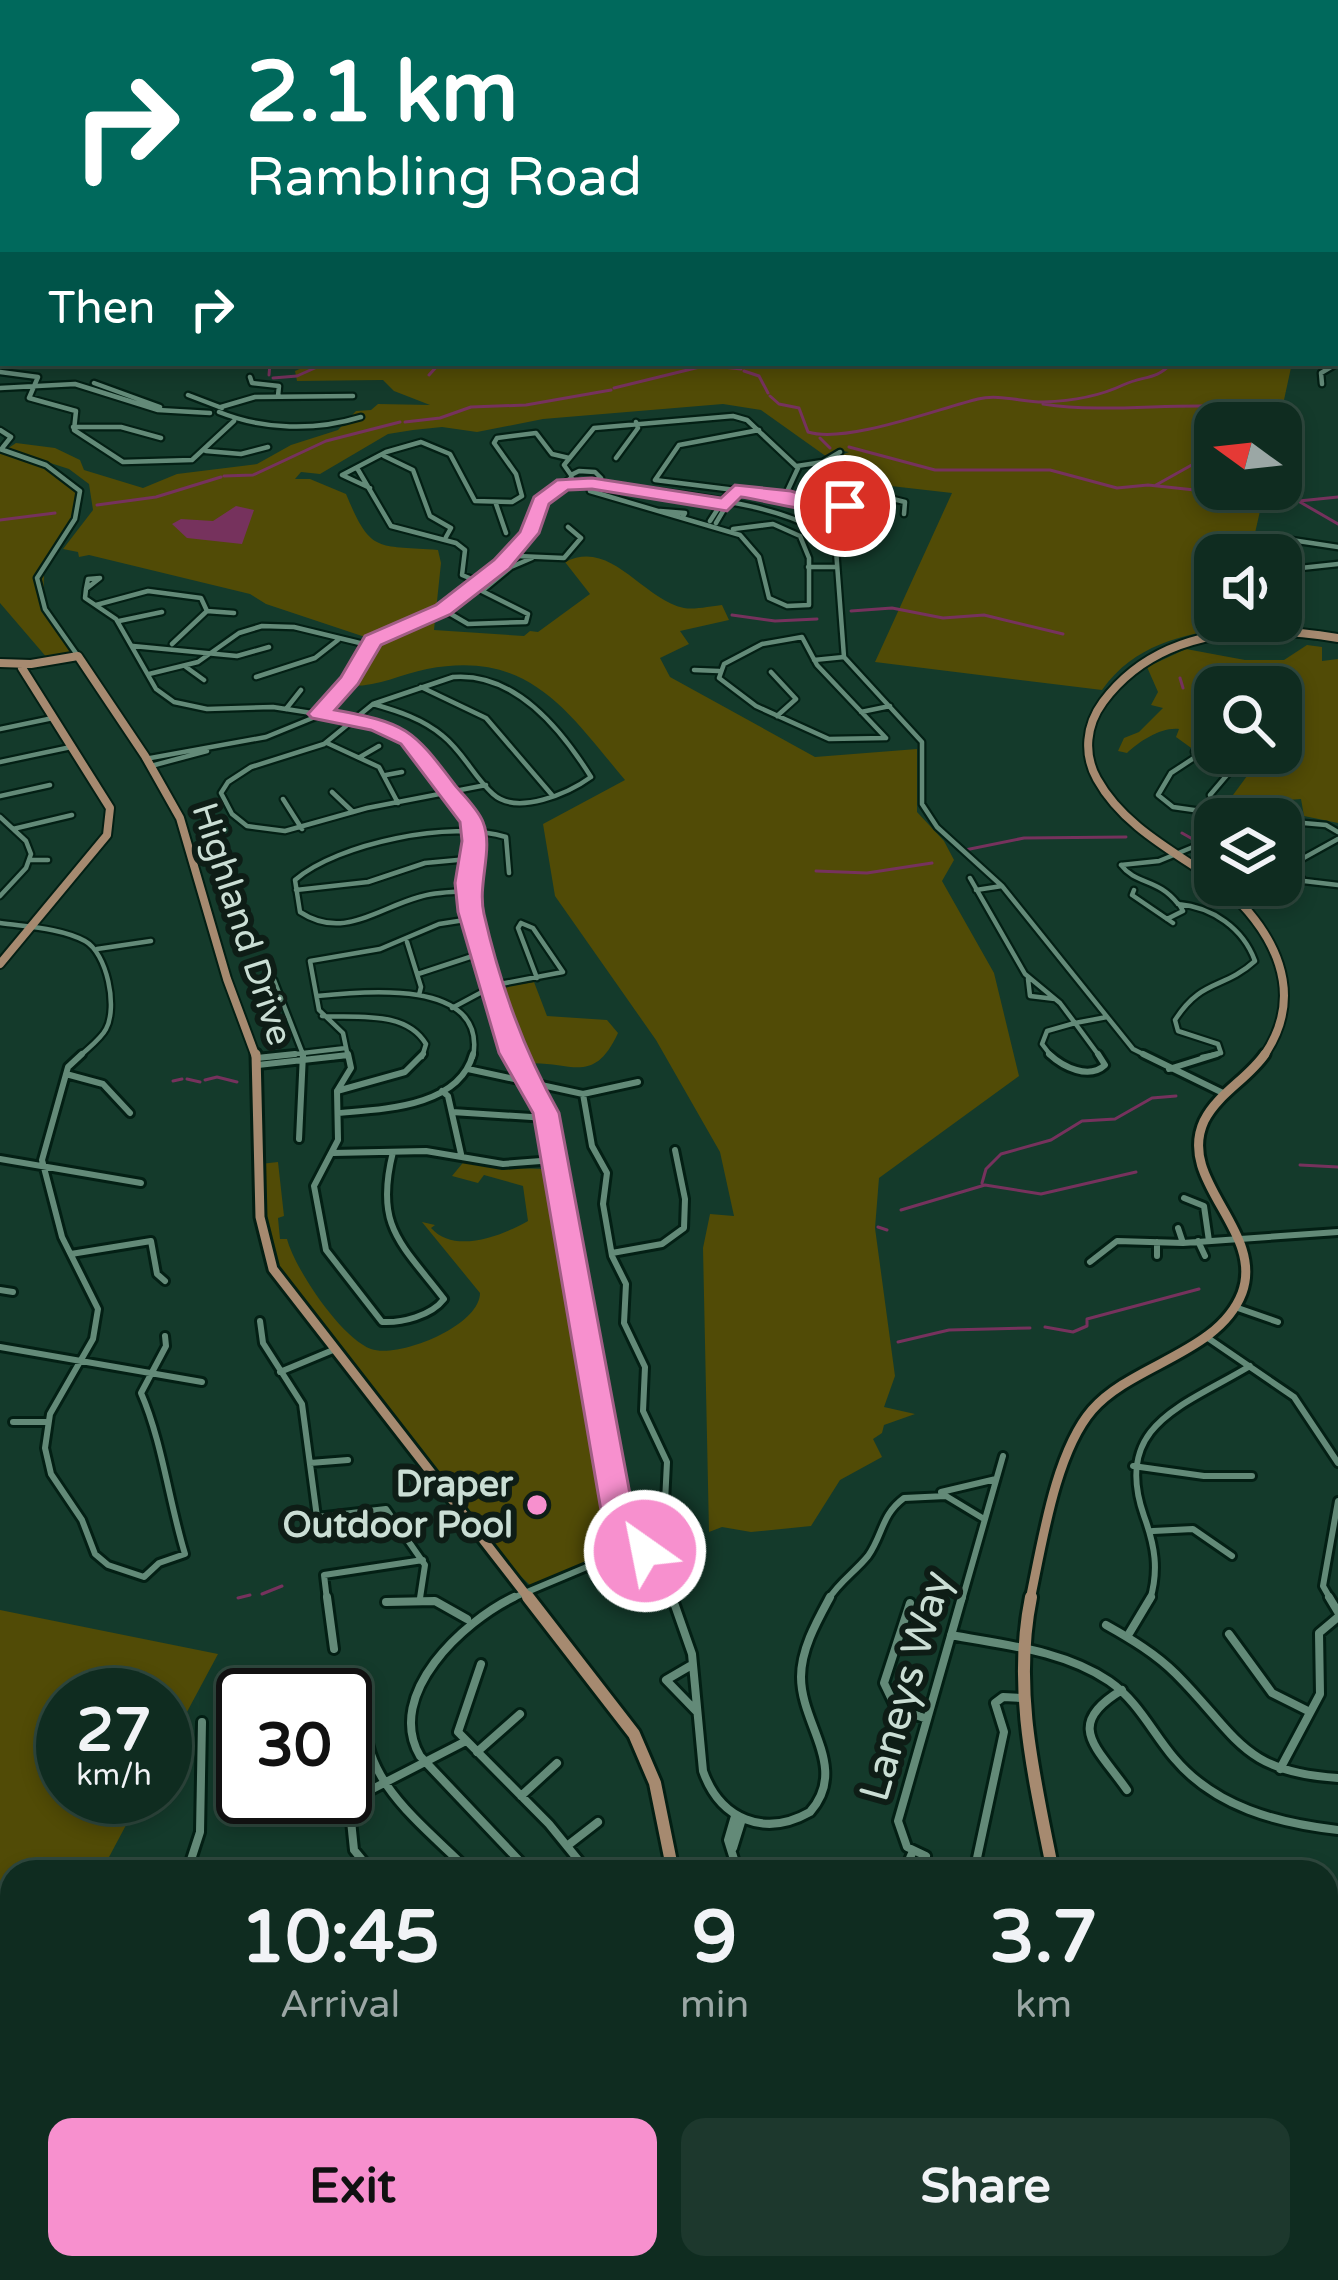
<!DOCTYPE html>
<style>
:root{--surface:#0f2c20;--page:#1d382d;--text:#f1f3f6;--muted:#9ba7a5;--line:#2f483e;--accent:#f790ce}
body{margin:0;font-family:"Varela Round",sans-serif;background:var(--page);color:var(--text);height:100vh;display:flex;flex-direction:column;font-size:45px;white-space:nowrap}
*{box-sizing:border-box;margin:0}
p{font-size:39px;color:var(--muted)}
.icon{flex:none;width:66px;height:66px;fill:none;stroke:currentColor;stroke-width:2;stroke-linecap:round;stroke-linejoin:round}
.map{position:relative;flex:1;overflow:hidden}
.drawer{position:absolute;left:0px;top:1860px;width:1338px;height:420px;display:flex;flex-direction:column;background:var(--surface);border-radius:36px 36px 0 0;box-shadow:0 6px 18px #0003,0 0 0 3px var(--line)}
.drawer>*{flex:none}
.banner{position:absolute;left:0px;top:0px;width:1338px;height:366px;box-shadow:0 6px 18px #0003,0 0 0 3px var(--line);background:#00695c;color:#fff;overflow:hidden}
.needle{width:78px;rotate:285deg}
.fabs{position:absolute;left:1194px;top:402px;display:grid;gap:24px}
.fabs a{display:grid;place-items:center;width:108px;height:108px;border-radius:24px;background:var(--surface);box-shadow:0 6px 18px #0003,0 0 0 3px var(--line);font-size:60px}
.speed{position:absolute;left:36px;top:1668px;display:flex;gap:24px;font-size:60px;font-weight:700;text-align:center}
.speed>*{display:grid;place-content:center;width:156px;height:156px;border-radius:50%;background:var(--surface);box-shadow:0 6px 18px #0003,0 0 0 3px var(--line);line-height:1}
.speed small{font-size:30px;font-weight:400}
.speed .limit{border:6px solid #111;border-radius:18px;background:#fff;color:#111}
.pin{position:absolute;display:grid;place-items:center;width:102px;height:102px;color:#fff;margin:-51px;border:6px solid #fff;border-radius:50%;box-shadow:0 3px 12px #0007}
.me{position:absolute;width:132px;margin:-66px;rotate:327deg;stroke-linejoin:round;filter:drop-shadow(0 0 9px #0008)}
.turn{display:flex;align-items:center;gap:42px;height:252px;padding:0 48px;font-size:54px}
.turn .icon{width:156px;height:156px;stroke-width:2.5}
.turn b{display:block;font-size:84px;line-height:102px}
.then{display:flex;align-items:center;height:114px;padding:0 48px;background:#0003;gap:24px;font-size:45px}
.eta{display:flex;justify-content:space-evenly;align-items:center;height:204px;text-align:center}
.eta b{font-size:72px;font-weight:700;line-height:84px}
.cta{display:flex;gap:24px;margin-top:auto;padding:24px 48px}
.cta a{flex:1;height:138px;border-radius:24px;background:var(--accent);color:#111;font-size:48px;font-weight:700;line-height:138px;text-align:center}
.cta a+a{background:var(--page);color:var(--text)}
.map>svg:first-child{display:block}
</style>
<div class="map">
<svg width="1338" height="2280" viewBox="0 0 1338 2280">
<rect width="100%" height="100%" fill="#143a2b"/>
<path fill="#514b06" d="M 297,363 L 1292,363 L 1279,423 L 1215,423 L 1215,489 L 1265,489 L 1250,555 L 1215,555 L 1215,621 L 1235,621 L 1233,626 C 1180,636 1135,644 1102,690 L 875,662 L 952,493 L 847,481 L 858,460 L 839,456 L 849,452 L 836,450 L 827,457 L 761,410 L 723,404 L 543,419 L 477,432 L 442,427 L 413,430 L 388,434 L 320,474 L 301,472 L 295,479 L 310,479 L 346,494 C 371,554 376,545 438,550 L 441,563 L 434,630 L 524,636 L 530,631 L 538,632 L 590,594 L 565,562 C 611,538 641,598 684,608 C 695,610 711,606 722,605 L 729,620 L 680,631 L 689,644 L 660,658 L 670,677 L 815,757 L 917,749 L 917,812 L 944,841 L 954,860 L 942,881 L 994,973 L 1019,1076 L 879,1178 L 875,1228 L 895,1376 L 884,1407 L 915,1414 L 884,1425 L 882,1433 L 873,1439 L 882,1457 L 840,1480 L 811,1526 L 751,1532 L 722,1527 L 709,1532 L 703,1248 L 710,1214 L 734,1216 L 720,1152 L 656,1040 L 555,896 L 543,824 L 625,780 C 567,711 529,649 427,669 C 402,674 379,686 353,686 L 377,641 L 266,604 L 250,594 L 89,555 L 79,557 L 78,552 L 63,549 L 93,510 L 89,484 L 69,469 L 7,449 L 16,443 L 55,448 L 80,460 L 84,470 L 143,488 L 177,474 L 257,464 L 291,445 L 338,430 L 356,411 L 371,410 L 378,404 L 430,405 L 394,391 L 383,380 L 297,381 L 295,371 L 309,365 Z
M 0,452 L 42,466 L 75,488 C 90,565 0,536 72,654 L 48,659 L 0,603 Z
M 1307,645 L 1322,647 L 1322,661 L 1338,659 L 1338,823 L 1304,816 L 1301,799 L 1259,802 L 1262,817 L 1243,819 L 1233,795 L 1247,776 L 1252,753 L 1281,753 L 1281,687 L 1215,687 L 1215,741 L 1194,750 L 1176,737 L 1179,729 C 1161,727 1140,741 1127,753 L 1118,751 L 1124,738 L 1139,732 L 1163,708 L 1151,705 L 1158,692 L 1147,667 L 1186,649 L 1245,660 L 1284,660 Z
M 534,982 L 547,1016 L 607,1020 L 618,1033 C 592,1089 569,1058 521,1064 L 503,987 Z
M 466,1159 L 503,1168 L 547,1169 L 612,1523 L 591,1538 L 590,1560 L 531,1586 L 512,1568 L 278,1268 L 270,1250 L 260,1164 L 278,1162 L 284,1216 L 278,1218 L 280,1239 L 287,1239 C 295,1269 341,1338 371,1349 C 398,1359 480,1326 480,1293 L 422,1222 L 435,1225 L 431,1228 C 455,1255 503,1235 528,1221 L 523,1186 L 484,1175 L 478,1183 L 452,1176 Z
M 0,1610 L 218,1654 L 165,1753 L 165,1695 L 63,1695 L 63,1797 L 141,1797 L 101,1872 L 12,1872 L 12,1960 L 0,1960 Z"/>
<path fill="#76325d" d="M 236,506 L 254,510 L 242,544 L 187,538 L 172,524 L 181,519 L 213,521 Z"/>
<g fill="none" stroke-linecap="round" stroke-linejoin="round">
<path stroke="#76325d" stroke-width="3" d="M 851,0 L 857,3
M 984,0 L 988,3
M 4,3 L 11,0
M 348,3 L 353,0
M 711,3 L 718,0
M 3,178 L 3,183
M 714,366 L 741,369
M 744,371 L 759,376 L 768,393
M 269,375 L 270,363
M 429,375 L 439,364
M 273,378 L 297,376 L 326,363
M 614,388 L 716,363
M 770,396 L 779,404 L 799,408 L 808,432 C 846,444 937,409 978,399 C 999,394 1022,402 1043,402 C 1072,401 1100,396 1123,385 C 1144,375 1155,381 1172,363
M 1043,404 C 1108,414 1171,402 1237,407
M 405,422 L 440,418 L 471,407 L 526,405 L 611,390
M 820,438 L 830,448
M 849,447 L 935,470 L 1050,470 L 1117,488 L 1148,485 L 1299,501 L 1338,497
M 224,476 L 253,475 L 326,441 L 400,422
M 1156,485 L 1206,457 L 1214,444
M 1300,502 L 1338,524
M 97,505 L 156,497 L 221,477
M 0,520 L 55,513
M 851,611 L 892,608 L 943,618 L 984,615 L 1063,634
M 732,615 L 775,621 L 817,619
M 1180,678 L 1183,688
M 1182,833 L 1196,841
M 965,850 L 1024,838 L 1126,837
M 816,871 L 867,873 L 932,863
M 187,1079 L 200,1082
M 205,1080 L 217,1077 L 237,1082
M 173,1081 L 182,1079
M 1300,1165 L 1338,1167
M 982,1183 L 986,1169 L 1001,1154 L 1051,1140 L 1082,1121 L 1115,1119 L 1152,1098 L 1176,1096
M 901,1210 L 985,1185 L 1041,1194 L 1136,1172
M 878,1227 L 887,1230
M 1045,1327 L 1073,1332 L 1087,1326 L 1087,1319 L 1199,1289
M 898,1342 L 949,1330 L 1030,1328
M 262,1594 L 282,1586
M 238,1598 L 250,1595"/>
<g stroke="#031f14" stroke-width="9">
<path id="minor-far2" d="M 0,372 L 38,377 L 29,398 L 76,411 L 74,430 L 123,462 L 192,460 L 234,421
M 250,377 L 252,383 L 279,386 L 278,396
M 94,383 L 160,407
M 1322,384 L 1321,373 L 1338,363
M 0,388 L 75,384 L 158,410 L 210,413
M 188,395 L 222,408
M 221,407 L 255,397 L 353,396
M 219,412 C 264,430 315,431 361,417
M 73,427 L 121,427 L 161,438
M 0,430 L 11,437 L 3,447
M 759,430 L 679,445 L 655,480 L 791,497 L 829,509 L 873,494 L 905,502 L 904,514
M 0,449 L 46,465 L 80,491 L 75,519 L 37,578 L 45,609 L 78,656
M 206,451 L 241,454 L 268,447
M 384,456 L 413,470 L 430,516 L 451,528 L 446,537
M 616,458 L 638,428 L 636,422
M 797,466 L 823,462 L 840,452
M 357,468 L 391,526 L 456,543 L 465,550 L 462,575 L 479,582
M 579,471 L 595,472 L 601,478 L 588,483 L 572,480 L 571,475 Z
M 342,475 L 386,452 L 421,442 L 450,454 L 475,501 L 512,502 L 522,496 L 516,474 L 494,443 L 497,438 L 536,433 L 552,454 L 569,458
M 342,475 L 370,488
M 571,475 L 564,465 L 594,428 L 733,416 L 747,420 L 798,468 L 785,496
M 588,483 C 642,491 813,500 836,550 L 844,657 L 922,742 L 922,804 L 937,827 L 1002,886 L 1133,1049 L 1149,1057
M 590,491 L 740,535 L 759,557 L 769,598 L 787,606 L 809,605 L 809,558 L 800,536 L 773,524 L 733,529
M 496,504 L 506,533
M 660,511 L 685,513 L 682,518
M 710,521 L 730,490
M 716,523 L 735,491
M 1285,539 L 1338,547
M 517,556 L 564,558 L 581,538 L 568,527
M 808,567 L 837,567
M 1282,570 L 1338,564
M 100,578 L 86,589 L 88,579 Z
M 86,589 L 85,598 L 116,619 L 156,689 L 174,702 L 207,709 L 273,707 L 363,721 L 396,732 L 418,748 L 473,826 L 467,883 L 471,912 L 514,1057
M 96,605 L 148,591 L 201,598 L 207,611
M 444,610 L 468,624 L 526,622 L 528,614 L 482,591 L 511,567 L 532,558
M 207,611 L 234,613
M 119,621 L 162,612
M 802,637 L 817,665 L 886,738 L 829,739 L 756,706 L 719,678 L 724,664 L 762,644 Z
M 172,644 L 207,611
M 133,646 L 237,656 L 269,647
M 814,660 L 844,657
M 186,667 L 204,680
M 694,670 L 719,671
M 771,672 L 796,699 L 777,716
M 149,674 L 198,662 L 239,633 L 262,626 L 294,627 L 368,645
M 256,677 L 315,658 L 338,640
M 453,677 C 515,672 561,729 591,777 C 569,793 517,816 493,794 C 474,777 463,752 443,736 C 423,719 398,711 373,704 Z
M 421,687 L 486,718 L 552,795
M 373,704 L 324,744 L 251,767 L 228,782 L 221,793 L 232,814 L 247,826 L 285,831 L 367,808 L 486,785
M 286,709 L 301,690
M 861,712 L 890,706
M 0,729 L 53,718
M 327,743 L 379,767 L 398,803
M 1194,752 L 1233,768 L 1210,795 L 1219,819
M 1200,754 L 1171,773 L 1158,795 L 1173,807 L 1215,813
M 360,757 L 379,746
M 145,759 L 266,737 L 315,717 L 348,684 L 373,641 L 445,609 L 504,563 L 529,533 L 541,501 L 571,478
M 0,762 L 71,747
M 151,766 L 207,751
M 386,775 L 402,772
M 332,792 L 353,812
M 0,796 L 50,785
M 283,799 L 302,829
M 0,817 L 26,841 L 31,854 L 26,868 L 0,896
M 1281,821 L 1326,825 L 1338,832
M 13,829 L 72,815
M 1338,839 L 1291,865 L 1304,881 L 1338,885
M 30,860 L 48,860
M 1121,865 L 1159,861 L 1215,838
M 1121,865 C 1136,885 1158,878 1178,904
M 970,878 L 1025,974 L 1060,1003 L 1075,1023
M 296,890 L 368,882 L 425,863 L 468,859
M 976,890 L 1002,886
M 1134,890 L 1132,895 L 1173,923
M 467,891 C 451,892 434,892 419,897 C 376,909 343,940 300,912 L 295,880 C 338,843 452,820 506,837 L 509,873
M 1178,904 C 1212,907 1243,928 1255,961 C 1223,990 1202,978 1175,1020 L 1178,1031 L 1218,1044 L 1221,1053 L 1202,1057
M 1167,919 L 1183,911 L 1179,904
M 0,923 C 28,927 60,928 85,941 C 107,953 118,1007 106,1029 C 101,1039 87,1049 79,1057
M 521,923 L 518,928 L 537,978
M 407,942 L 421,987 L 419,995
M 97,949 L 151,941
M 418,974 L 485,952
M 1028,979 L 1030,996 L 1055,999
M 274,980 L 304,1057
M 317,996 C 363,991 488,978 473,1057
M 452,1008 L 495,985 L 563,972 L 533,928 L 521,923
M 322,1016 C 357,1018 406,1010 426,1044 L 422,1057
M 1075,1023 L 1100,1057
M 1075,1023 L 1107,1017
M 269,1057 L 346,1048
M 333,1057 L 348,1055
M 348,1057 L 343,1033 L 319,1010 L 310,961 L 380,949 L 439,924 L 471,919
M 1052,1057 L 1042,1044 L 1047,1031 L 1075,1023"/>
</g>
<g stroke="#031f14" stroke-width="12">
<path id="minor-far1" d="M 82,1054 L 68,1067 L 42,1160 L 62,1237 L 98,1309 L 93,1339 L 50,1414 L 45,1448 L 51,1474 L 82,1520 L 95,1554 L 108,1565 L 144,1577 L 159,1563 L 185,1554 C 169,1502 162,1441 141,1393 L 166,1346 L 165,1336
M 348,1054 L 351,1068 L 337,1091 L 338,1140 L 314,1186 L 326,1250 L 382,1322 C 402,1323 431,1316 444,1299 C 401,1243 374,1227 393,1152
M 513,1054 L 547,1118 L 620,1528
M 1049,1054 C 1063,1067 1089,1080 1105,1065 L 1098,1054
M 1143,1054 L 1225,1094
M 257,1058 L 295,1054
M 258,1065 L 348,1055
M 468,1069 L 583,1094 L 638,1082
M 1169,1069 L 1217,1054
M 66,1074 L 103,1084 L 130,1113
M 337,1091 L 405,1072 L 423,1054
M 442,1091 L 448,1096 L 461,1154
M 583,1094 L 592,1146 L 607,1173 L 603,1204 L 612,1256 L 626,1284 L 624,1323 L 645,1367 L 643,1411 L 667,1462 L 664,1522 L 655,1536 L 644,1540
M 452,1112 L 547,1118
M 339,1113 C 384,1109 459,1107 473,1054
M 299,1139 L 303,1054
M 333,1153 L 426,1151 L 503,1164 L 554,1160
M 0,1159 L 141,1183
M 1184,1198 L 1204,1206 L 1209,1241
M 1178,1228 L 1183,1243
M 1198,1241 L 1205,1256
M 1157,1242 L 1157,1256
M 612,1253 L 662,1244 L 684,1228 L 685,1199 L 675,1150
M 71,1254 L 151,1241 L 157,1274 L 165,1281
M 1090,1262 L 1117,1241 L 1183,1243 L 1338,1232
M 0,1290 L 13,1292
M 1235,1307 L 1278,1322
M 260,1321 L 263,1343 L 302,1404 L 317,1517 L 386,1509 L 425,1565 L 420,1598
M 1205,1336 L 1294,1397 L 1338,1463
M 0,1347 L 202,1382
M 280,1372 L 333,1350
M 13,1422 L 47,1422
M 310,1463 L 348,1460
M 1133,1466 L 1204,1476 L 1252,1476
M 941,1492 L 996,1479
M 620,1528 L 640,1535 L 645,1551 C 628,1565 614,1570 596,1555 L 594,1543 L 603,1532 Z
M 1153,1531 L 1193,1529 L 1232,1556
M 636,1562 L 658,1578 L 674,1600
M 327,1600 L 324,1575 L 423,1560
M 508,1600 L 601,1561
M 828,1600 C 839,1582 855,1572 868,1556 C 883,1535 881,1515 904,1498 L 946,1496 L 984,1519
M 962,1600 L 1003,1456
M 1150,1600 C 1159,1570 1155,1546 1144,1516 C 1112,1424 1184,1406 1250,1366
M 1331,1600 L 1323,1586 L 1338,1501"/>
</g>
<g stroke="#031f14" stroke-width="14">
<path id="minor" d="M 327,1597 L 334,1649
M 514,1597 C 464,1621 384,1694 420,1756 L 530,1872
M 672,1597 L 692,1654 L 703,1771 C 720,1819 764,1838 810,1812 C 849,1768 801,1725 801,1677 C 801,1649 817,1621 830,1597
M 1329,1597 L 1338,1612
M 386,1602 L 435,1601 L 467,1619
M 910,1603 L 884,1683 L 896,1708 L 927,1719
M 1106,1625 C 1131,1639 1156,1654 1176,1674 C 1238,1736 1241,1772 1338,1778
M 1229,1634 L 1272,1693 L 1310,1712
M 951,1635 C 1004,1645 1063,1650 1109,1681 C 1138,1701 1152,1732 1174,1758 C 1215,1807 1277,1823 1338,1830
M 1127,1637 L 1151,1597
M 481,1664 L 458,1732 L 549,1824 L 588,1872
M 690,1666 L 666,1680 L 696,1711
M 1122,1690 C 1063,1725 1097,1747 1127,1790
M 367,1708 C 355,1778 426,1827 470,1872
M 477,1752 L 520,1714
M 1280,1769 L 1320,1694 L 1319,1633 L 1338,1617
M 521,1796 L 557,1763
M 735,1816 L 728,1840 L 738,1872
M 567,1846 L 598,1822
M 733,1848 L 742,1819
M 926,1856 L 907,1847 L 898,1821 L 962,1597
M 136,1868 L 141,1872
M 187,1872 L 200,1832 L 202,1722
M 372,1872 L 354,1850 L 349,1801 L 466,1741
M 904,1872 L 913,1851
M 974,1872 L 1004,1732 L 995,1703 L 1003,1697 L 1022,1698
M 1113,1872 L 1117,1864
M 0,2193 L 12,2185
M 0,2211 L 12,2225
M 0,2249 L 12,2239
M 371,2268 L 373,2280
M 434,2268 L 436,2280
M 669,2268 L 677,2280
M 740,2268 L 751,2280
M 960,2268 L 969,2280
M 1165,2268 L 1171,2280
M 1290,2268 L 1302,2280
M 71,2280 L 74,2268
M 155,2280 L 159,2268
M 1203,2280 L 1204,2268"/>
</g>
<g stroke="#031f14" stroke-width="12">
<path id="major-far2" d="M 0,663 L 31,664 L 78,656 L 145,756 L 180,818 L 227,979 L 256,1057
M 1215,880 C 1173,851 1123,826 1097,779 C 1083,754 1086,725 1103,702 C 1158,628 1254,624 1338,638
M 1222,885 C 1274,931 1308,993 1263,1057
M 0,964 L 107,835 L 110,808 L 22,668"/>
</g>
<g stroke="#031f14" stroke-width="15">
<path id="major-far1" d="M 256,1054 L 260,1217 L 273,1269 L 530,1600
M 1030,1600 C 1042,1544 1055,1453 1092,1410 C 1132,1364 1219,1353 1242,1293 C 1265,1231 1176,1181 1204,1121 C 1218,1093 1248,1079 1265,1054"/>
</g>
<g stroke="#031f14" stroke-width="18">
<path id="major" d="M 528,1597 L 634,1734 L 655,1783 L 673,1872
M 1031,1597 C 1012,1691 1035,1780 1053,1872
M 0,1972 L 12,1971
M 569,2268 L 572,2280
M 831,2268 L 842,2280
M 1022,2280 L 1033,2268
M 1038,2280 L 1048,2268"/>
</g>
<use href="#minor-far2" stroke="#638a78" stroke-width="4.5"/>
<use href="#minor-far1" stroke="#638a78" stroke-width="6"/>
<use href="#minor" stroke="#638a78" stroke-width="8"/>
<use href="#major-far2" stroke="#a68a70" stroke-width="8"/>
<use href="#major-far1" stroke="#a68a70" stroke-width="9"/>
<use href="#major" stroke="#a68a70" stroke-width="12"/>
</g>
<path fill="#f790ce" stroke="#a15e86" stroke-width="3" d="M 592,478 L 721,498 L 735,485 L 791,491 L 825,502 L 845,500 L 855,506 C 833,521 771,501 741,497 L 727,511 L 592,489 L 568,490 L 549,504 L 539,533 L 509,569 L 451,614 L 381,645 L 358,684 L 335,710 C 406,723 412,728 455,785 C 464,796 478,809 483,822 C 494,849 477,884 484,914 C 500,984 524,1051 559,1113 L 635,1521 L 651,1527 L 661,1551 L 656,1559 L 634,1559 L 626,1542 L 609,1536 L 604,1528 L 533,1113 L 499,1053 L 458,912 L 455,883 L 462,841 L 460,822 L 401,744 L 371,730 L 312,718 L 308,714 L 341,677 L 365,636 L 436,605 L 494,560 L 520,532 L 534,497 L 557,480 Z"/>
<circle fill="#f790ce" stroke="#0e1d16" stroke-width="4.5" cx="537" cy="1505" r="12"/>
<g text-anchor="middle" dominant-baseline="central" stroke-width="12" stroke-linejoin="round" paint-order="stroke">
<g font-size="36" fill="#caded4" stroke="#0e1d16">
<text transform="translate(242 924) rotate(72)">Highland Drive</text>
</g>
<g font-size="36" font-weight="bold" fill="#caded4" stroke="#0e1d16" text-anchor="end">
<text x="513" y="1484">Draper<tspan x="513" dy="41">Outdoor Pool</tspan></text>
</g>
<g font-size="42" fill="#caded4" stroke="#0e1d16">
<text transform="translate(906 1686) rotate(-74)">Laneys Way</text>
</g>
</g>
</svg>
<div class="fabs">
<a><svg class="needle" viewBox="-14 -14 28 28"><path d="M0-13l5 13h-10z" fill="#e53935"/><path d="M0 13l5-13h-10z" fill="#9ba7a5"/></svg></a>
<a><svg class="icon" aria-label="sound" viewBox="0 0 24 24"><path d="M4 9h4l5-4v14l-5-4H4zM17 9q2 3 0 6"/></svg></a>
<a><svg class="icon" aria-label="search" viewBox="0 0 24 24"><circle cx="10" cy="10" r="6"/><path d="M15 15l6 6"/></svg></a>
<a><svg class="icon" aria-label="layers" viewBox="0 0 24 24"><path d="M12 4l9 5-9 5-9-5zM3 14l9 5 9-5"/></svg></a>
</div>
<div class="speed"><div>27<small>km/h</small></div><div class="limit">30</div></div>
<div class="pin" style="left:845px;top:506px;background:#d93025"><svg class="icon" aria-label="arrive" viewBox="0 0 24 24"><path d="M6 21V4h12l-3 4 3 4H6"/></svg></div>
<svg class="me" style="left:645px;top:1551px" viewBox="-20 -20 40 40"><circle r="17" fill="#f790ce" stroke="#fff" stroke-width="3"/><path d="M0-11L8 9 0 5-8 9z" fill="#fff"/></svg>
<div class="banner">
<div class="turn"><svg class="icon" aria-label="right" viewBox="0 0 24 24"><path d="M7 20v-9h11M14 6l5 5-5 5"/></svg><div><b>2.1 km</b>Rambling Road</div></div>
<div class="then">Then<svg class="icon" aria-label="right" viewBox="0 0 24 24"><path d="M7 20v-9h11M14 6l5 5-5 5"/></svg></div>
</div>
<section class="drawer">
<div class="eta">
<div><b>10:45</b><p>Arrival</p></div>
<div><b>9</b><p>min</p></div>
<div><b>3.7</b><p>km</p></div>
</div>
<div class="cta"><a>Exit</a><a>Share</a></div>
</section>
</div>
